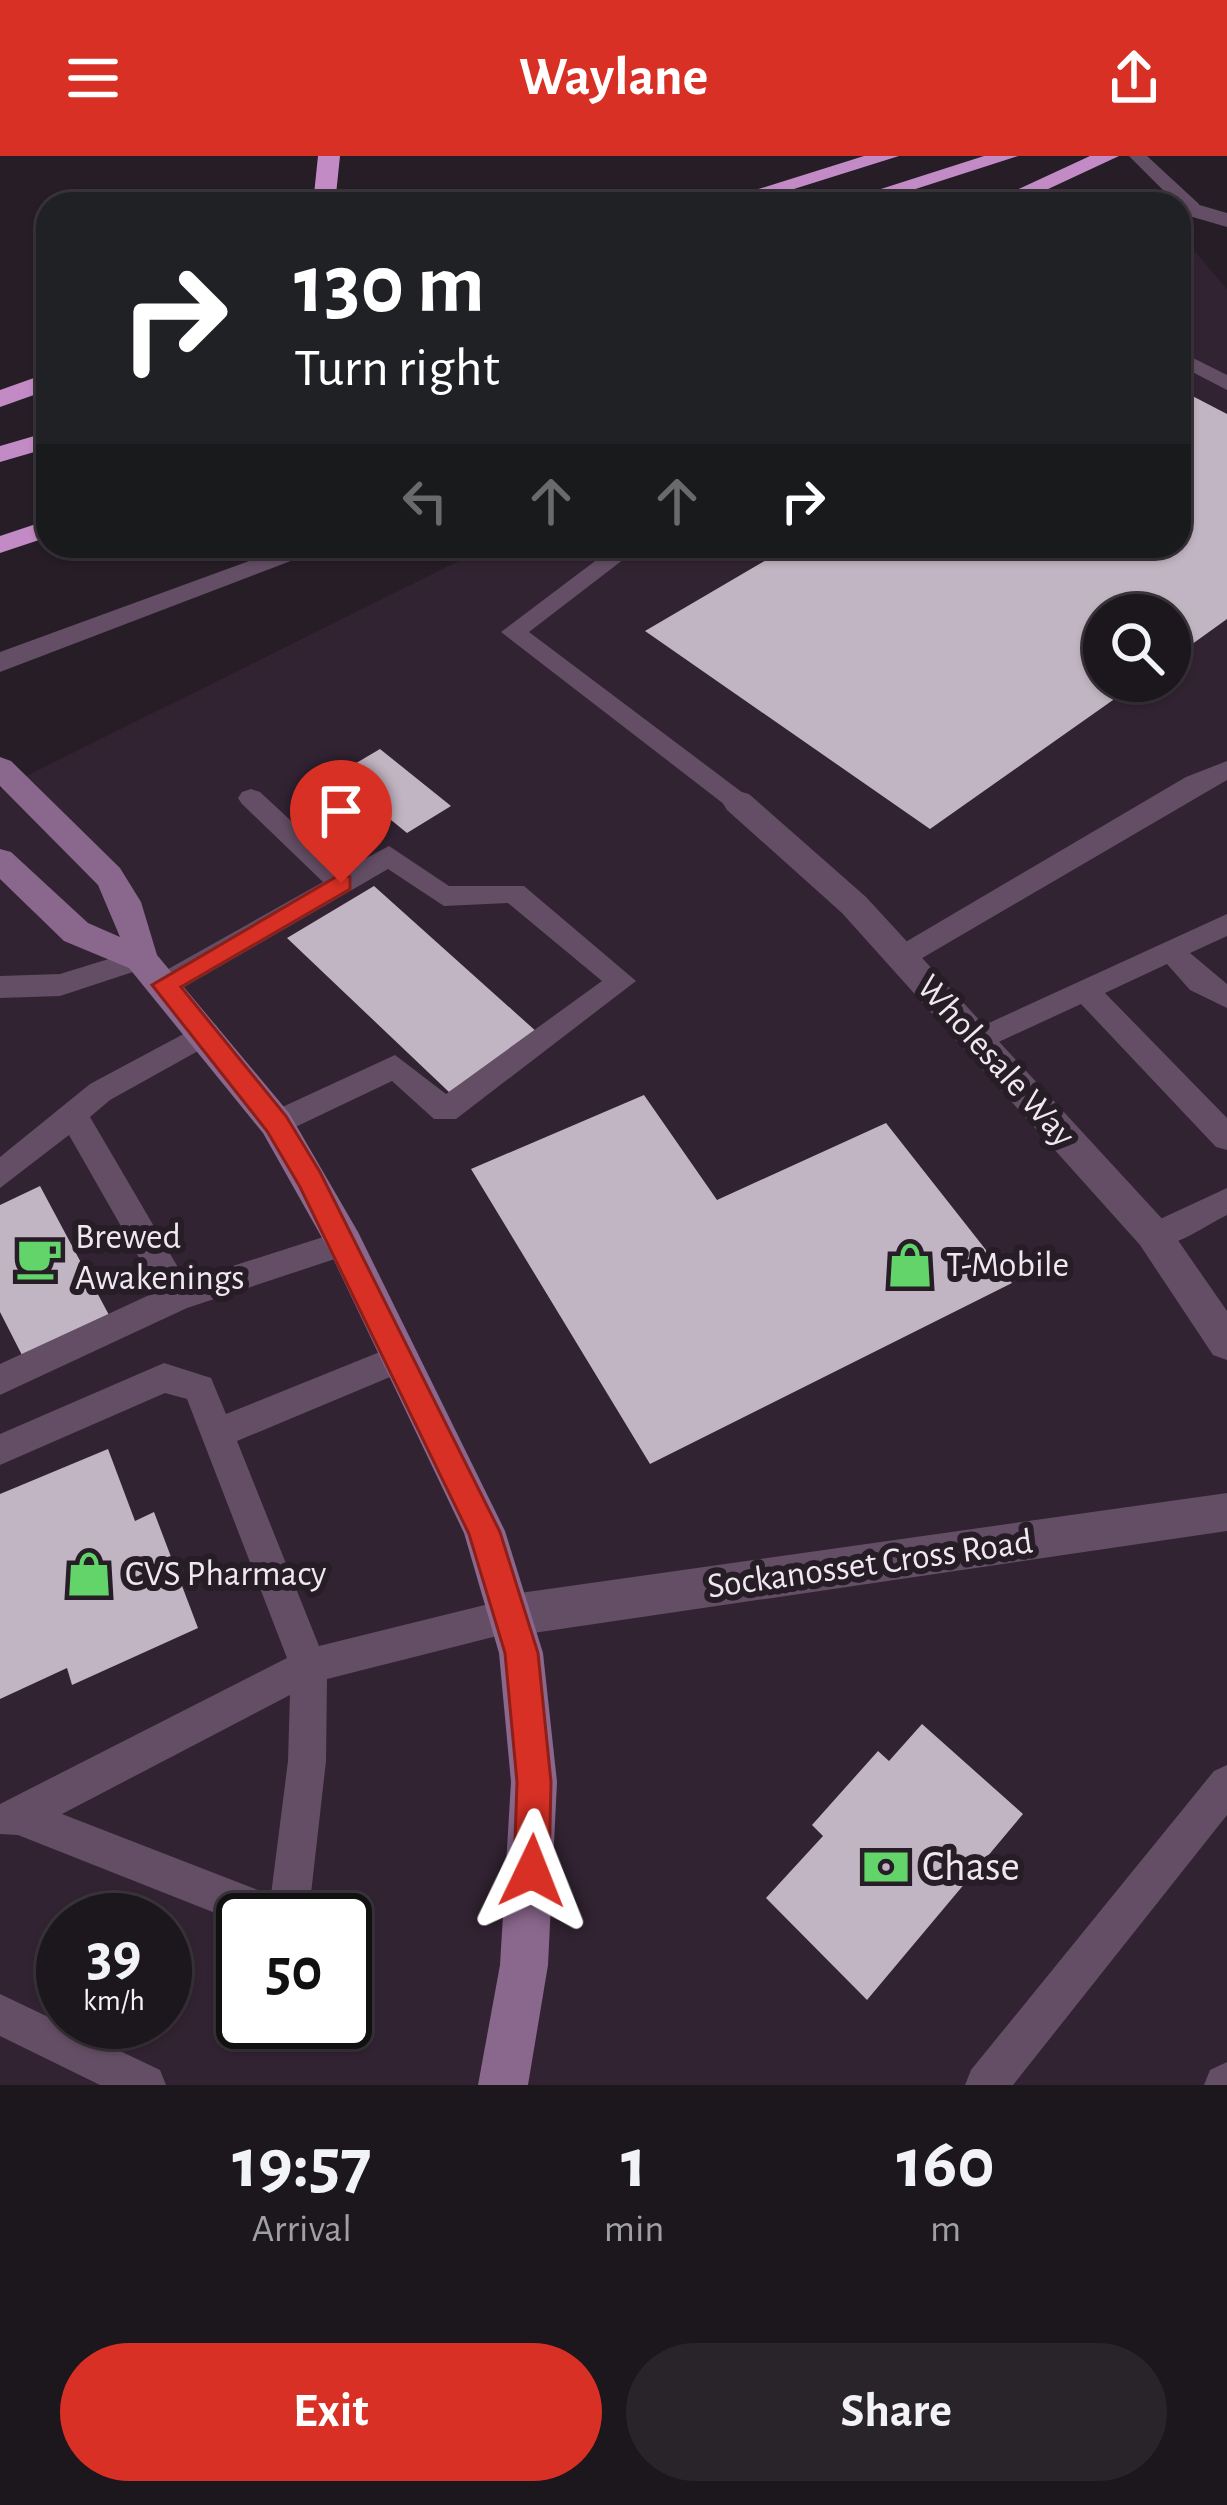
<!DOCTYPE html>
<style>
:root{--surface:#1c161d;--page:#29232a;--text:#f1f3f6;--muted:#a09fa4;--line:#3a353b;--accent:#d93025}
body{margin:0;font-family:"Alegreya Sans",sans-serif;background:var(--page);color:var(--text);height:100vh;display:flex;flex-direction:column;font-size:45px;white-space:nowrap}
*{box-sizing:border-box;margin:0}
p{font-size:39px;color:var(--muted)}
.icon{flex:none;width:66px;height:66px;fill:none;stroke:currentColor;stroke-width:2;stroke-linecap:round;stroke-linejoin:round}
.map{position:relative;height:1929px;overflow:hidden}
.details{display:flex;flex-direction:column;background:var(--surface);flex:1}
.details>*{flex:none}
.hud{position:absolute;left:36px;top:36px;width:1155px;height:366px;border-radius:36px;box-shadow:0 3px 9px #0004,0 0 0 3px var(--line);background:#202124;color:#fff;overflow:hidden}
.controls{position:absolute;left:1083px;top:438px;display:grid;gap:24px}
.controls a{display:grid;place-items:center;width:108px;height:108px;border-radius:50%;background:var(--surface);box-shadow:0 3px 9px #0004,0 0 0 3px var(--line);font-size:60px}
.speed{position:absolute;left:36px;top:1737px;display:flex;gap:24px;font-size:60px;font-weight:700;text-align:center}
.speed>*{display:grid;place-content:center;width:156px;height:156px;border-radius:50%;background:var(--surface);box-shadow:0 3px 9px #0004,0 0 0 3px var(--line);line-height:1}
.speed small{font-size:30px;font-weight:400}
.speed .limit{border:6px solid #111;border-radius:18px;background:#fff;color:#111}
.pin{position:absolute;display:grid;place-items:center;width:102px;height:102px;color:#fff;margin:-123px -51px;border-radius:50% 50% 50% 0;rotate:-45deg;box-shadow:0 0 12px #0007}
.pin .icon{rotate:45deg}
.me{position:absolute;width:132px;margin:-66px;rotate:2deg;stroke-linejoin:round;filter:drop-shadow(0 0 9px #0008)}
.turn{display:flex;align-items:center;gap:42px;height:252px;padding:0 60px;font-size:54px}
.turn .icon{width:156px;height:156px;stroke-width:2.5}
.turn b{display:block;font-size:84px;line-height:102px}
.lanes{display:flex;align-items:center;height:114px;padding:0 60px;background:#0003;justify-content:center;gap:60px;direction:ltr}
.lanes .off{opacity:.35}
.eta{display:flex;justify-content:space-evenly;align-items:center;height:204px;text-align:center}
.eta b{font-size:72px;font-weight:700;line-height:84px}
.cta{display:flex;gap:24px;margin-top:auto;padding:24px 60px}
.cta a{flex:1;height:138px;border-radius:72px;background:var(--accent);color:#fff;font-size:48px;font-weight:700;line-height:138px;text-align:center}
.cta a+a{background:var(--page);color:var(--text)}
header{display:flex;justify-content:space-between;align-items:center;height:156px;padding:0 60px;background:var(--accent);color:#fff;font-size:54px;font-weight:700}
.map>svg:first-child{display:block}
</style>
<header><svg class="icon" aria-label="menu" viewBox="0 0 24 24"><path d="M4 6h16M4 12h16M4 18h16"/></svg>Waylane<svg class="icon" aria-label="share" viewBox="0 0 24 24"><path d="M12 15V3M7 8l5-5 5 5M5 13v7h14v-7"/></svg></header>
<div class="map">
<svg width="1227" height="1929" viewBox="0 0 1227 1929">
<rect width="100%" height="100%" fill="#261d27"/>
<path fill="#322332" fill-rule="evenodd" d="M 1179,77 L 1227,133 L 1227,1929 L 0,1929 L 0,633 L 489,390 L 1179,390 ZM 1104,459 L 1170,459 L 1170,525 L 1104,525 ZM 63,1764 L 165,1764 L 165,1866 L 63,1866 ZM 243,1764 L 345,1764 L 345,1866 L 243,1866 Z"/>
<path fill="#c2b5c3" d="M 1179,233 L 1227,258 L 1227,463 L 1170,504 L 1170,459 L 1104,459 L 1104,525 L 1140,525 L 930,673 L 645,475 L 768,403 L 747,390 L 1179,390 Z
M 380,593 L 451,650 L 407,677 L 336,619 Z
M 374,730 L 538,877 L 449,936 L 287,782 Z
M 644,939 L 717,1044 L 886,967 L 1012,1127 L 650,1308 L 471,1013 Z
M 40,1030 L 109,1159 L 23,1201 L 0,1156 L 0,1049 Z
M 108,1293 L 135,1365 L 154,1356 L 198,1472 L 72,1529 L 67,1512 L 0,1543 L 0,1338 Z
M 922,1568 L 1023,1658 L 867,1844 L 766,1742 L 823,1680 L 812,1669 L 878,1595 L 889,1605 Z"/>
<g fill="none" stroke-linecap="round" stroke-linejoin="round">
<path fill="#644e65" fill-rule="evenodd" d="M 1129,0 L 1147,0 L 1199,48 L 1199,56 L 1185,56 Z
M 1179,195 L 1227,219 L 1227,234 L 1179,209 Z
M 615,390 L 641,390 L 529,476 L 747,640 L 751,646 L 747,652 L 729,652 L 501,476 Z
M 1227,605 L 1227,624 L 912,808 L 892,808 L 888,801 L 892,794 L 1186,621 Z
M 251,633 L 260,636 L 344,714 L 389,690 L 449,730 L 524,730 L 636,825 L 456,963 L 434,963 L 392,925 L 287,975 L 265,975 L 261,967 L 265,959 L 395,899 L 446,938 L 602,825 L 508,747 L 444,750 L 388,713 L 174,837 L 154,837 L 150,829 L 154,821 L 323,726 L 242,648 L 238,642 L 242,636 Z
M 1227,758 L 1227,780 L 1190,797 L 1227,828 L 1227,852 L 1190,834 L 1167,808 L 1105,837 L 1227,962 L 1227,994 L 1216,991 L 1081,848 L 977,896 L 962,885 L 967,877 Z
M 141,793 L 151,796 L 155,803 L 151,810 L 60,840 L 0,842 L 0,820 L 60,818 Z
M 206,866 L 216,869 L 220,877 L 216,885 L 110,944 L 90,961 L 186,1125 L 345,1074 L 356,1078 L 361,1087 L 356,1096 L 187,1152 L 0,1239 L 0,1208 L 158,1135 L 69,979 L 0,1032 L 0,1001 L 90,928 Z
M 1227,1032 L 1227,1059 C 1204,1070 1168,1098 1143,1089 L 1138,1080 L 1143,1071 Z
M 402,1187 L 414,1191 L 418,1201 L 414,1211 L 237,1285 L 319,1490 L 513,1442 L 526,1447 L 531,1459 L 526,1471 L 513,1476 L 327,1523 L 326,1605 L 308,1764 L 243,1764 L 243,1768 L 18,1679 L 0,1678 L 0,1648 L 287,1502 L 187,1243 L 165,1237 L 0,1309 L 0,1278 L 164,1207 L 211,1222 L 226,1258 ZM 290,1539 L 288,1605 L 271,1739 L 62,1658 Z
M 1227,1609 L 1227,1659 L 1013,1929 L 965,1929 L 971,1914 L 1214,1615 Z
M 0,1838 L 160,1914 L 166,1929 L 100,1929 L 0,1880 Z
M 1227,1906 L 1227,1929 L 1204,1929 L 1210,1914 Z"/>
<path fill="#644e65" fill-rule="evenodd" d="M 1179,43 L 1227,57 L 1227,71 L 1179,57 L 1179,48 L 1169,48 Z
M 290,390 L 330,390 L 0,516 L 0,496 Z
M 738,635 L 749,638 L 866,741 L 1166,1067 L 1227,1155 L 1227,1204 L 1213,1199 L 1140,1089 L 842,757 L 727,654 L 722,646 Z"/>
<path fill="#644e65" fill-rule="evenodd" d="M 1227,1337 L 1227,1375 L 513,1480 L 498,1474 L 491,1459 L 498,1444 L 513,1438 Z"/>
<path fill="#8a678d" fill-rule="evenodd" d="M 0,601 L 11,605 L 120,712 L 141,746 L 157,799 L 289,957 L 358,1076 L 505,1375 L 543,1497 L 557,1626 L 548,1809 L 528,1929 L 478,1929 L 500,1809 L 511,1626 L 499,1497 L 464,1377 L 330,1096 L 263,977 L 129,812 L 64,785 L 0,723 L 0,693 L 11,696 L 88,767 L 120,781 L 98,729 L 0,630 Z"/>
<path fill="#c38bc6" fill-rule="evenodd" d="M 318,0 L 340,0 L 335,48 L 313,48 Z
M 864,0 L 899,0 L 746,48 L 711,48 Z
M 984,0 L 1018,0 L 869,48 L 834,48 Z
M 1090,0 L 1119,0 L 1016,48 L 986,48 Z
M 48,217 L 48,234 L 0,251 L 0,234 Z
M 48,276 L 48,292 L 0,306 L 0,290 Z
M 48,364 L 48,381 L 0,397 L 0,380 Z"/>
</g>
<path fill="#d93025" stroke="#8d1f18" stroke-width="3" d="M 341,718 L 350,721 L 350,733 L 181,831 L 286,960 L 320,1016 L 500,1376 L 538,1497 L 551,1626 L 549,1715 L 544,1728 L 532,1733 L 519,1728 L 514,1715 L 517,1626 L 505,1497 L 469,1378 L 300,1031 L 267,975 L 152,829 Z"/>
<defs>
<g id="cafe-bare" transform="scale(3.6)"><path d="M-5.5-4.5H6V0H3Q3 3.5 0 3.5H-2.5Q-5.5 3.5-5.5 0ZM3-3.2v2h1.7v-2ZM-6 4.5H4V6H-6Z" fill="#63d469" stroke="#261d27" stroke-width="2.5" paint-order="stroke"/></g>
<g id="shop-bare" transform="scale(3.6)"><path d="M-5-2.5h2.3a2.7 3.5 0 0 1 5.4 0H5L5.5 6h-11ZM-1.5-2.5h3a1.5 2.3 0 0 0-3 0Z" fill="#63d469" stroke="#261d27" stroke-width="2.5" paint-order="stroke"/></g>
<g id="bank-bare" transform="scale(3.6)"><path d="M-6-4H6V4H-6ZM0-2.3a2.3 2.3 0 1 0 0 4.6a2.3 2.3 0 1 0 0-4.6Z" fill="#63d469" stroke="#261d27" stroke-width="2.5" paint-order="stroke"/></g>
</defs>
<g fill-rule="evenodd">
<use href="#cafe-bare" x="39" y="1102"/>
<use href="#shop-bare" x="910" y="1109"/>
<use href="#shop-bare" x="89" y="1418"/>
<use href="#bank-bare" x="886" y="1711"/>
</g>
<g text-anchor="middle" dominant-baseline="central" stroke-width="12" stroke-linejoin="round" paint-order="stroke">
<g font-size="36" fill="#efe8ef" stroke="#261d27">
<text transform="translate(996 905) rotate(48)">Wholesale Way</text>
<text transform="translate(870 1408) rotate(-8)">Sockanosset Cross Road</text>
</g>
<g font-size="36" fill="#efe8ef" stroke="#261d27" text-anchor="start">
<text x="75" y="1081">Brewed<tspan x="75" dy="41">Awakenings</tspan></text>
<text x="946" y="1109">T-Mobile</text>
<text x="125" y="1418">CVS Pharmacy</text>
</g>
<g font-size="42" fill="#efe8ef" stroke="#261d27" text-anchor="start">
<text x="922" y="1711">Chase</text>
</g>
</g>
</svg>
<div class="controls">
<a><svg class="icon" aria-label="search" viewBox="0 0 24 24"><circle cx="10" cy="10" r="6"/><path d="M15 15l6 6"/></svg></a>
</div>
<div class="speed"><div>39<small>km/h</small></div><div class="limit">50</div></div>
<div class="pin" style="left:341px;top:727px;background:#d93025"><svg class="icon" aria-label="arrive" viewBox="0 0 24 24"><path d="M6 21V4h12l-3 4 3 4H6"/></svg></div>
<svg class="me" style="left:532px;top:1715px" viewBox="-20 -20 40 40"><path d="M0-17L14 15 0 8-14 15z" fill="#d93025" stroke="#fff" stroke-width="4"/></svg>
<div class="hud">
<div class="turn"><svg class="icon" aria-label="right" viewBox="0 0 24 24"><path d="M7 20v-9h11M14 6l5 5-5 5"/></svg><div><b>130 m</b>Turn right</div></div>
<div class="lanes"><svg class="icon off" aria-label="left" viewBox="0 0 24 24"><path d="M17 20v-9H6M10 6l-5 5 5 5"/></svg><svg class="icon off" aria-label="ahead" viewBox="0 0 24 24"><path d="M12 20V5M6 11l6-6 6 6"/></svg><svg class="icon off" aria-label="ahead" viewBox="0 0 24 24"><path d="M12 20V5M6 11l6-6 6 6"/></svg><svg class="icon" aria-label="right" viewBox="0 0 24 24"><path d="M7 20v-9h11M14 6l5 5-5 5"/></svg></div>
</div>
</div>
<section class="details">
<div class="eta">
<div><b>19:57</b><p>Arrival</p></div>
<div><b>1</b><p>min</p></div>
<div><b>160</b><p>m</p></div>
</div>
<div class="cta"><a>Exit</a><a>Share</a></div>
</section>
